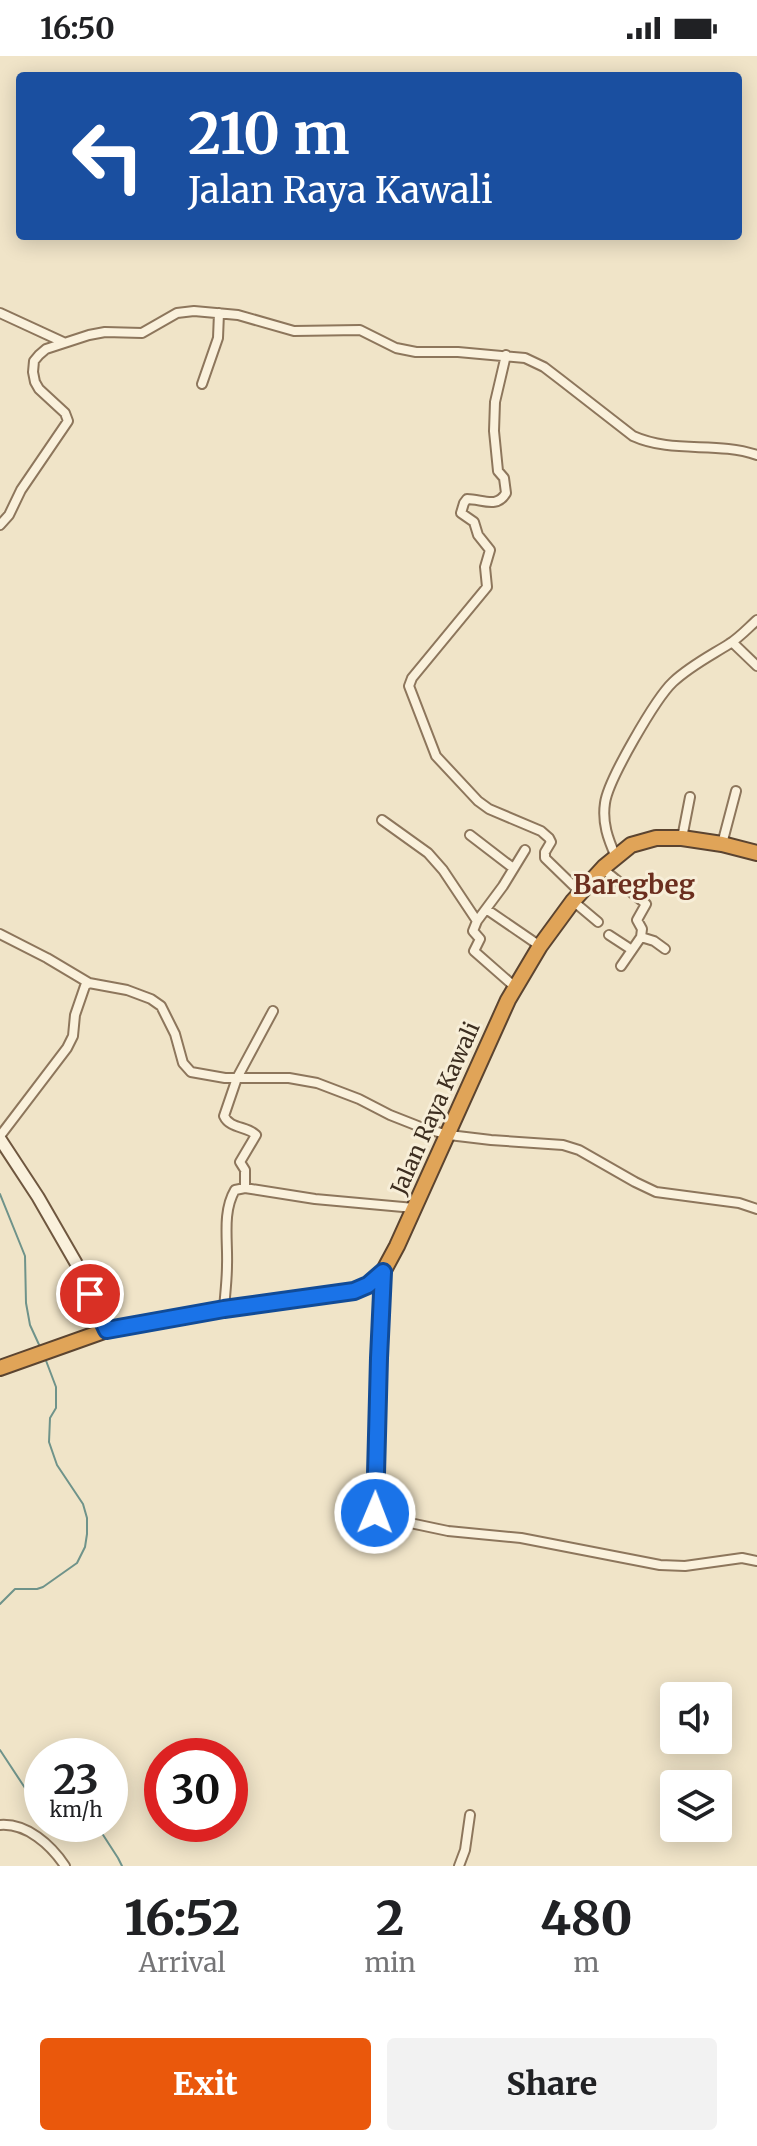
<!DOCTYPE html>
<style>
:root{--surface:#fff;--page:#f2f2f2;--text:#202124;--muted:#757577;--accent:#ea580c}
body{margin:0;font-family:Merriweather,serif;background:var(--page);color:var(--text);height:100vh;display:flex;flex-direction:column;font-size:30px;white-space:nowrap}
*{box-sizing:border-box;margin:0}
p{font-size:26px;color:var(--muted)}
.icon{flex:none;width:44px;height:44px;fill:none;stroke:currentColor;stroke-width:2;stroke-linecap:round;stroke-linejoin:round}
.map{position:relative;height:1810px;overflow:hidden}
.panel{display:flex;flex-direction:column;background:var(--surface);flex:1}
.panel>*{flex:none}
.top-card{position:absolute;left:16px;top:16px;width:726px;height:168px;border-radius:8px;box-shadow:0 4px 20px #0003;background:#1a4fa0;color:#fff;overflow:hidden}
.fabs{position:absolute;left:660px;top:1626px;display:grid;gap:16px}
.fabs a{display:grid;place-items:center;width:72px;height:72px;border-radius:8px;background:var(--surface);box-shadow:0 4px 20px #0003;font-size:40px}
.speed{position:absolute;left:24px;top:1682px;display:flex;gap:16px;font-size:40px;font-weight:700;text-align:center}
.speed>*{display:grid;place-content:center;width:104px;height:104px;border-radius:50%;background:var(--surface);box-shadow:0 4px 20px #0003;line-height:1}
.speed small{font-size:20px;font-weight:400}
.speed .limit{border:12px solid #d22;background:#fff;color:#111}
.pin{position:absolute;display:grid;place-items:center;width:68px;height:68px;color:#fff;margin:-34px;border:4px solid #fff;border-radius:50%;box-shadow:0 2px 8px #0007}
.me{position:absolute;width:88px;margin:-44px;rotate:1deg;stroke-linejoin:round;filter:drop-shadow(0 0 6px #0008)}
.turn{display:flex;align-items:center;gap:28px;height:168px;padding:0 40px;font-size:36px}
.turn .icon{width:104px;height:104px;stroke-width:2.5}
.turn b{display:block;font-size:56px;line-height:68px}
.eta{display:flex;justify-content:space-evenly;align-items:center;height:136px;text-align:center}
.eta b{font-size:48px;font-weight:800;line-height:56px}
.action{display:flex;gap:16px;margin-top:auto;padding:16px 40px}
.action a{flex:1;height:92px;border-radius:8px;background:var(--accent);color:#fff;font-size:32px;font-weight:800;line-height:92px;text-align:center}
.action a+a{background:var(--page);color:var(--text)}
.status{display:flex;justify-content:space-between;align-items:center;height:56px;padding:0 40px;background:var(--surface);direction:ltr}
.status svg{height:22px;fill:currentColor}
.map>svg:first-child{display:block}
</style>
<div class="status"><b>16:50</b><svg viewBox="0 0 49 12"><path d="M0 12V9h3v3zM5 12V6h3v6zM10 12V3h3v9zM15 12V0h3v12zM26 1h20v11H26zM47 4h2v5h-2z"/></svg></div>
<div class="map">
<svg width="757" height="1810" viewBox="0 0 757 1810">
<rect width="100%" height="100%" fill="#f0e4c8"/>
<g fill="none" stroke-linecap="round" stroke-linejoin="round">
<path stroke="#6f938a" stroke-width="2" d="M 0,1138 L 25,1200 L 26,1247 L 30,1269 L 41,1293
M 0,1548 L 15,1533 L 37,1533 L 43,1531 L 77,1507 L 85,1491 L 87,1478 L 87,1462 L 83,1448 L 57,1409 L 49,1386 L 50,1362 L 56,1352 L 56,1331 L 45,1302
M 0,1694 L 29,1738 L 42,1747
M 96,1768 L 118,1802 L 122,1810"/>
<g stroke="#8d765c" stroke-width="12">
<path id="street" d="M 0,257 L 63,286
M 506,299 L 495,346 L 494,375 L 498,415 L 504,422 L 506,437 C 497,453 482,443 467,443 L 464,447 L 461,457 L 474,466 L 478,479 L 490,494 L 485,511 L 487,531 L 412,622 L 409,630 L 436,700 L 478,745 L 489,753 L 541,775 L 549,782 L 551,786 L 545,796 L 545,802 L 581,837
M 202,328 L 218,282 L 219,257
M 0,469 L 9,459 L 21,434 L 68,365 L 65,357 L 39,333 L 35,326 L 33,316 L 34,305 L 39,299 L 46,293 L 89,279 L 105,276 L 142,277 L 177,257 L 194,255 L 238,259 L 294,275 L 360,274 L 396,292 L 416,296 L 458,296 L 525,302 L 544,311 L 561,324 L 633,380 C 673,398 716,385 757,399
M 732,586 L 757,610
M 382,764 L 428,797 L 443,814 L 477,865
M 470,779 L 513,812
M 682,782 L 690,741
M 722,788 L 736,735
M 616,801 C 608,783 602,767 605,747 C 608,724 656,642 673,626 C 690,610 710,600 729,588 C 739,582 748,572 757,564
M 603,813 L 646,848 L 637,864 L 642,873 L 641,881 L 621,910
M 573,845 L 598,866
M 486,853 L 540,890
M 0,878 L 47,902 L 89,927 L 127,934 L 151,943 L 161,950 L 175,978 L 183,1007 L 191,1016 L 225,1022 L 289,1022 L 317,1027 L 359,1043 L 390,1059 L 423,1072 L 449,1079 L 491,1084 L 563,1089 L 579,1094 L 635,1126 L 656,1136 L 739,1147 L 757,1153
M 609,879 L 632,894
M 641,881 L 654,885 L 665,893
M 515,931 L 474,895 L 480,883 L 473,875 L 477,865 L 503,830 L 525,794
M 0,1080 L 67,992 L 73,980 L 75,959 L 85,930 L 89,927
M 245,1132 L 245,1114 L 240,1106 L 256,1079 C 247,1070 230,1073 224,1060 L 237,1022 L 273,955
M 383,1217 L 375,1452 L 377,1460 L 448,1475 L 521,1482 L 660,1509 L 685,1510 L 742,1502 L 757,1505
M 224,1253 C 225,1239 227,1224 227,1209 C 228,1185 222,1156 235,1134 L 245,1132 L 315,1143 L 414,1152
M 342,1458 L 375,1457
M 0,1769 C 27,1767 51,1789 65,1810
M 459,1810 L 465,1794 L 470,1759"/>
</g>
<g stroke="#6f573f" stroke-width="15">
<path id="secondary" d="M 0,1083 L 38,1141 L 76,1207 L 107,1274"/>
</g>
<g stroke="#5b4430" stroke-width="18">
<path id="highway" d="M 0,1312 L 107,1274 L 224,1253 L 354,1235 L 368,1229 L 383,1216 L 397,1190 L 508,944 L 540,890 L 573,845 L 604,811 L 631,789 L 656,782 L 682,782 L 722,788 L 757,797"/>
</g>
<use href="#street" stroke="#faf1dc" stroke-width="8"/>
<use href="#secondary" stroke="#faf1dc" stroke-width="11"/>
<use href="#highway" stroke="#e0a458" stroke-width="14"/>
</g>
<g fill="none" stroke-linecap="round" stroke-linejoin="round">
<g stroke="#114b97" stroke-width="20">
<path id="route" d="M 90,1238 L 107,1274 L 224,1253 L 354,1235 L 368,1229 L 383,1216 L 379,1302 L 375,1457"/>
</g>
<use href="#route" stroke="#1a73e8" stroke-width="14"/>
</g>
<g text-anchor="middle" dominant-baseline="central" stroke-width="6" stroke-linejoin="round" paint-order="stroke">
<g font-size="22" fill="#3d2e20" stroke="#f7eed8">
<text transform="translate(435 1052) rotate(-66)">Jalan Raya Kawali</text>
</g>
<g font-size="26" font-weight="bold" fill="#6b2e1e" stroke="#f7eed8">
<text x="634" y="828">Baregbeg</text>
</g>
</g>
</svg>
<div class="fabs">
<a><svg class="icon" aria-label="sound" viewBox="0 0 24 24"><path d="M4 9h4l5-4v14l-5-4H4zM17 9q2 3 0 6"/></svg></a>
<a><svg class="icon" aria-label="layers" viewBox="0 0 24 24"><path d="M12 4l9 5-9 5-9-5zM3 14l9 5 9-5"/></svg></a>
</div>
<div class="speed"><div>23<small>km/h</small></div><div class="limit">30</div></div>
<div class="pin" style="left:90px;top:1238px;background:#d93025"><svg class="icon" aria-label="arrive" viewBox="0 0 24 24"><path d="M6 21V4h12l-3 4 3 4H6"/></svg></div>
<svg class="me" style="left:375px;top:1457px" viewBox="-20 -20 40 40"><circle r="17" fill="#1a73e8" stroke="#fff" stroke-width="3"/><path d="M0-11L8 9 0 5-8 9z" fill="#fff"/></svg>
<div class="top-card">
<div class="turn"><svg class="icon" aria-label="left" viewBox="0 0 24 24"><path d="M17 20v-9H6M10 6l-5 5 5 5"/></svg><div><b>210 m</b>Jalan Raya Kawali</div></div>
</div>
</div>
<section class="panel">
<div class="eta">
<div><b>16:52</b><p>Arrival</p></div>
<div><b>2</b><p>min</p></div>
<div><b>480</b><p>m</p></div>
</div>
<div class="action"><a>Exit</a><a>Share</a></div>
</section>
